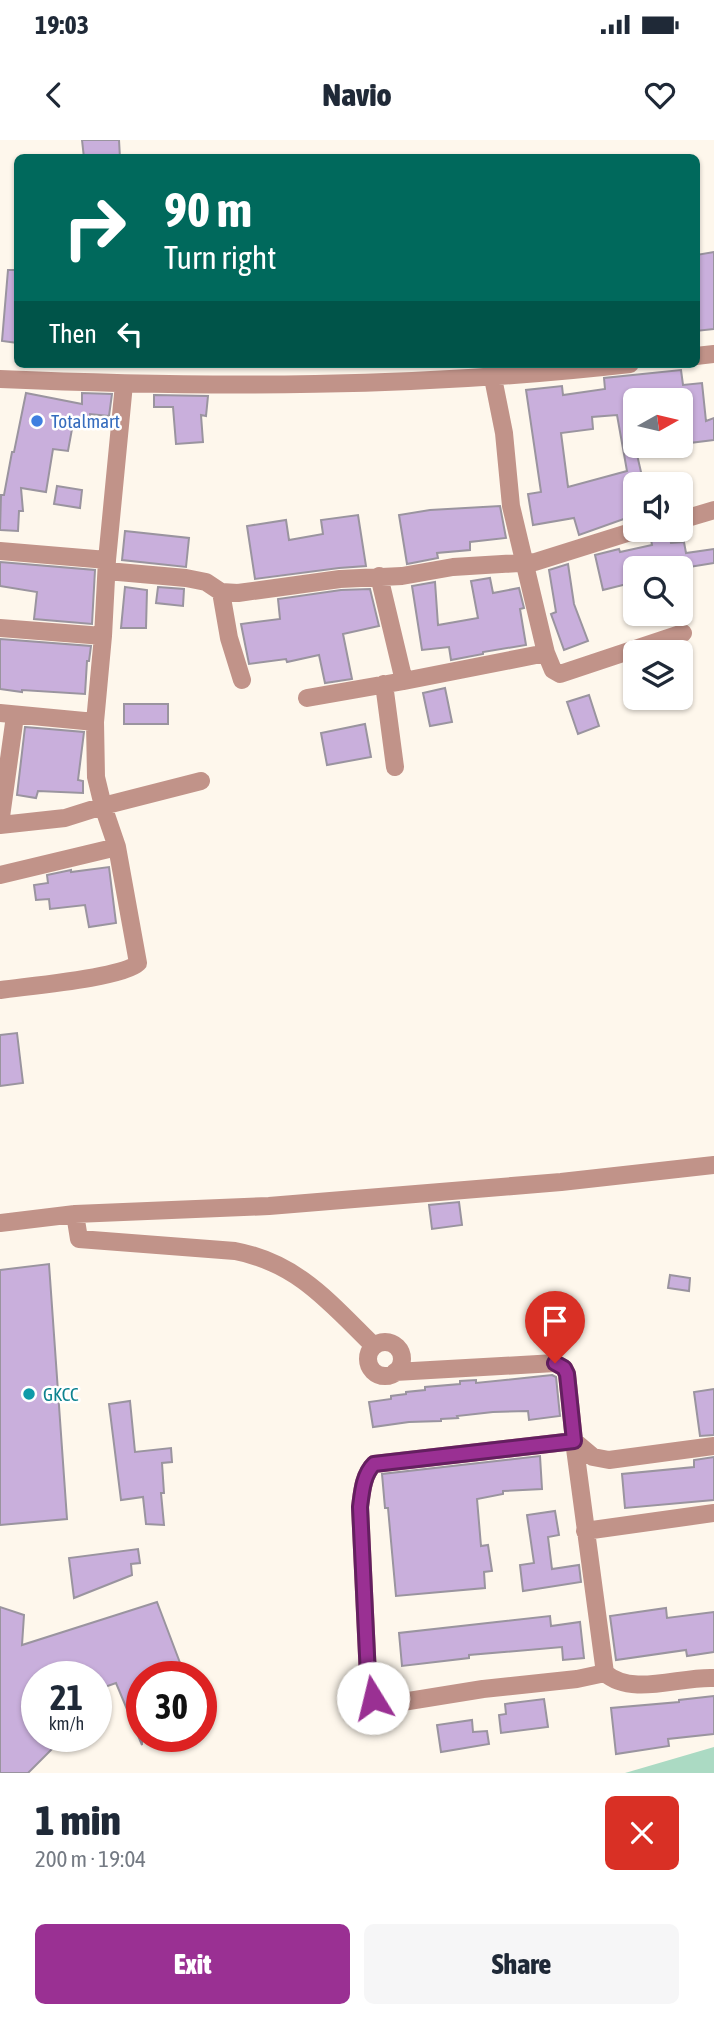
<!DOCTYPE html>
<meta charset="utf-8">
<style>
:root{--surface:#fff;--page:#f6f6f7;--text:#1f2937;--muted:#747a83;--accent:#9a3093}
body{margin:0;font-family:"Asap Condensed",sans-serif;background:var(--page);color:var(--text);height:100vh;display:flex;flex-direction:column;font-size:26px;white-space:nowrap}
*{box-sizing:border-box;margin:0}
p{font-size:23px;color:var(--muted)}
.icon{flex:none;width:38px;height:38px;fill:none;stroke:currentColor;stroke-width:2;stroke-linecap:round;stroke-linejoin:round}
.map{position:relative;height:1633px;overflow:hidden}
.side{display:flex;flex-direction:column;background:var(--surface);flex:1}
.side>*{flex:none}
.hud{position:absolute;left:14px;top:14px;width:686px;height:214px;border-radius:10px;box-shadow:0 2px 5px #0004;background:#00695c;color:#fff;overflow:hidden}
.needle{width:46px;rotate:82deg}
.tools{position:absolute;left:623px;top:248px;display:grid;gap:14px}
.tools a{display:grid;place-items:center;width:70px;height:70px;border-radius:10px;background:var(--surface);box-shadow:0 2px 5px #0004;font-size:35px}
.speed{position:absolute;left:21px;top:1521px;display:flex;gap:14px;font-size:35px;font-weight:700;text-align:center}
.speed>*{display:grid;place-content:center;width:91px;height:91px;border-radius:50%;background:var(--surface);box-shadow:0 2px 5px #0004;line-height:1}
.speed small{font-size:18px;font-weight:400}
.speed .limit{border:10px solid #d22;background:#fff;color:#111}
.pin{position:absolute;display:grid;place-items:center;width:60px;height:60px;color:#fff;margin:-72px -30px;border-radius:50% 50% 50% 0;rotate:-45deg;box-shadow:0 0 7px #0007}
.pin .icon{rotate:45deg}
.me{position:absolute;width:77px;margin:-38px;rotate:351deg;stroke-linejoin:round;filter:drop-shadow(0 0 5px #0008)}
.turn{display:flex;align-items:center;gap:24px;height:147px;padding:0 35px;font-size:32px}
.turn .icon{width:91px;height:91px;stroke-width:2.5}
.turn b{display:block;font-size:49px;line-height:60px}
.then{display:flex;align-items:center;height:66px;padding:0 35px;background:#0003;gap:14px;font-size:26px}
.round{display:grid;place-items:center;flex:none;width:74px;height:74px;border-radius:10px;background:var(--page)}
.head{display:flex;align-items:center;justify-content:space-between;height:119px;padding:0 35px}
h1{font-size:42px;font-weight:800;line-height:52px}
.primary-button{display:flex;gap:14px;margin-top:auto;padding:14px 35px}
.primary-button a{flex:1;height:80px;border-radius:10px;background:var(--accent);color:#fff;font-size:28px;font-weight:800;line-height:80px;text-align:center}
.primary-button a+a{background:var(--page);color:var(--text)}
.status{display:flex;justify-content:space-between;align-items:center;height:49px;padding:0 35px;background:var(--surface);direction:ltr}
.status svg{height:19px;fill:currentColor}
header{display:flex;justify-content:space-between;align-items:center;height:91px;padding:0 35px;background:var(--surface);font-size:32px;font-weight:800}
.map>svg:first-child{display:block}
</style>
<div class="status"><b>19:03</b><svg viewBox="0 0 49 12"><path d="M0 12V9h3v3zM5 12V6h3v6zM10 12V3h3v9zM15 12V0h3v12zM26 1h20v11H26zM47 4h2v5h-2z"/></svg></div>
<header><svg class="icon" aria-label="back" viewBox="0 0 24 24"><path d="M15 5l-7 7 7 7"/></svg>Navio<svg class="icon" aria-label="heart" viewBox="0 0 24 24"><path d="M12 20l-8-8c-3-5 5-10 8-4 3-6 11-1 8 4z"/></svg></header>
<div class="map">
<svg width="714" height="1633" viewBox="0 0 714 1633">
<rect width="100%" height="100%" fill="#fef7ec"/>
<path fill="#abdac3" d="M 714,1607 L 714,1633 L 625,1633 Z"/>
<path fill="#c9afdc" stroke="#9a949f" stroke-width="2" fill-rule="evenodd" d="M 82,0 L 119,0 L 120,18 L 84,18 Z
M 714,112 L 714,189 L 696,191 L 696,115 Z
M 8,130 L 18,130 L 18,203 L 2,201 Z
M 681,230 L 683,245 L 702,243 L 706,281 L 714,278 L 714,300 L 681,304 L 681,261 L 635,261 L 635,306 L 644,345 L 635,345 L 635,375 L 579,395 L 574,378 L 533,385 L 528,354 L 541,352 L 526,250 L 562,246 L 563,255 L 605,249 L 604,238 ZM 617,275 L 627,331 L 568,347 L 561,293 L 593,289 L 592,277 Z
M 26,253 L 82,264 L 82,253 L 112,254 L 109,276 L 90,274 L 90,278 L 74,278 L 68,311 L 53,309 L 46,352 L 21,348 L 23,371 L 19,371 L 18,391 L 0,390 L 1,355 L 4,355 L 12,312 L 14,312 Z
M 154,255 L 208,256 L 206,276 L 201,275 L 203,302 L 176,304 L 173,267 L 154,267 Z
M 57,346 L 82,350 L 80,368 L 54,364 Z
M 500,366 L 506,398 L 470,402 L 470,410 L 437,413 L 438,418 L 407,424 L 399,375 L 430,370 Z
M 358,375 L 366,426 L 339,428 L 255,439 L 247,386 L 286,380 L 289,400 L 323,394 L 321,380 Z
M 125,391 L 189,398 L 186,427 L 122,420 Z
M 669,391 L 671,403 L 684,402 L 686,413 L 714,409 L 714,423 L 677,429 L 635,429 L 635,442 L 603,450 L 595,415 L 619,409 L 620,412 L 652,405 L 650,394 Z
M 0,422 L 95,430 L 92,484 L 34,479 L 37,452 L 0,446 Z
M 568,424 L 574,464 L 588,501 L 564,510 L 551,474 L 556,472 L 549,430 Z
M 490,438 L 493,453 L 519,448 L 524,468 L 520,469 L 526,505 L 483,512 L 483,514 L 451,520 L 449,507 L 422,510 L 412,446 L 435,442 L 438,485 L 478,478 L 471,441 Z
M 125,447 L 147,450 L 146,488 L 121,488 Z
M 158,447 L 184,449 L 183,466 L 156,463 Z
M 370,449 L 379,486 L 343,494 L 352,539 L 325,543 L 319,515 L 287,522 L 286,519 L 249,524 L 241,484 L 280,479 L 278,459 L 341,450 Z
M 0,499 L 91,506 L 89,521 L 87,521 L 85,554 L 22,550 L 22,552 L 0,549 Z
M 445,548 L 452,582 L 430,586 L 423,553 Z
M 589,555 L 599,586 L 578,594 L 567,562 Z
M 124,564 L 168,564 L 168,584 L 124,584 Z
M 365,584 L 371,617 L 327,625 L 321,593 Z
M 25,587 L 84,592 L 78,640 L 83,641 L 83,653 L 38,651 L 36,658 L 17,655 Z
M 109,727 L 116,783 L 89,787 L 85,765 L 50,769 L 49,759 L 36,760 L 34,745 L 48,743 L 47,735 L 71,730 L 71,732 Z
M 17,893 L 23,943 L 0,946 L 0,895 Z
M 459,1062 L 462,1085 L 432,1089 L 429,1065 Z
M 49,1124 L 67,1379 L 0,1385 L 0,1130 Z
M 670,1135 L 690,1138 L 689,1151 L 668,1148 Z
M 552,1235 L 556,1237 L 560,1276 L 529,1280 L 528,1271 L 493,1272 L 457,1276 L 458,1278 L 441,1279 L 441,1281 L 409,1282 L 373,1287 L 369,1262 L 391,1259 L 391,1256 L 406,1254 L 406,1252 L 425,1250 L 425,1247 L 460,1244 L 460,1241 L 476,1240 L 476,1243 Z
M 714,1249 L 714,1295 L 700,1296 L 694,1252 Z
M 130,1261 L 135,1312 L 171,1308 L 172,1322 L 162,1323 L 164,1353 L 161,1353 L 164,1385 L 146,1384 L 143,1357 L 121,1360 L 109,1264 Z
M 540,1316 L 542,1349 L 503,1351 L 503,1354 L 477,1359 L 481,1406 L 488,1405 L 492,1431 L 484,1432 L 485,1448 L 396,1456 L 388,1368 L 385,1368 L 382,1334 Z
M 714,1317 L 714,1360 L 625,1368 L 622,1334 L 694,1327 L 694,1320 Z
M 555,1371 L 559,1395 L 548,1397 L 552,1429 L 579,1425 L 581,1442 L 523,1451 L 520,1425 L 534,1423 L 527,1375 Z
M 138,1409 L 140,1423 L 131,1424 L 132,1435 L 74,1458 L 69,1418 Z
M 157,1462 L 185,1536 L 142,1536 L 142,1605 L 116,1543 L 96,1550 L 96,1536 L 37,1536 L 37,1596 L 65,1596 L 28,1633 L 0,1633 L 0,1467 L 24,1475 L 22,1505 Z
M 666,1468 L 667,1478 L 714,1472 L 714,1512 L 687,1516 L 686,1510 L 616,1520 L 610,1476 Z
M 550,1476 L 551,1486 L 580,1482 L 584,1518 L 563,1520 L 562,1507 L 469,1515 L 469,1518 L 402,1526 L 399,1493 Z
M 714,1556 L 714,1594 L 668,1599 L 669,1606 L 616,1614 L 611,1568 L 679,1562 L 679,1560 Z
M 544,1559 L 548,1587 L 501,1593 L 499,1575 L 506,1574 L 505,1564 Z
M 472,1580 L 473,1592 L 487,1591 L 489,1604 L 441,1612 L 437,1585 Z"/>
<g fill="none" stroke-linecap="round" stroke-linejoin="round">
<path stroke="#c19389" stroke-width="18" d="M 696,216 L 714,214
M 0,239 C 210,248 421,248 630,224
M 681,380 L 714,370
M 0,411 L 107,420
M 107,431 L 186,438 L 206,442 L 221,452 L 238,453 L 340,439 L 402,436 L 453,427 L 535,422 L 637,390
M 379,436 L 404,541 L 546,513 L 511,366 L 504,293 L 493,238
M 221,452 L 229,498 L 242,540
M 0,488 L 103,496
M 546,513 L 553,530 L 560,534 L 683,493
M 384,544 L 395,627
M 307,558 L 404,541
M 0,573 L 95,582
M 0,684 L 15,576
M 0,685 L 65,678 L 103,666 L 96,637 L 95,582 L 103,496 L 107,420 L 124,244
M 117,707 L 103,666 L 201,641
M 0,735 L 117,707 L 138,823 C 123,838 27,846 0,850
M 75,1074 L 79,1099 L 235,1111 C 298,1123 330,1163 374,1206
M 0,1083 L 75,1074 L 269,1066 L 561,1042 L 714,1025
M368 1219a17 17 0 1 1 34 0a17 17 0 1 1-34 0Z
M 395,1232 L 555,1223 L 564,1228 L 567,1234 L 574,1301 L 374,1324 C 363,1335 362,1352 360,1367 L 368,1536 L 377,1562 L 384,1565 L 483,1549 L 577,1539 L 605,1533 L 574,1301
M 574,1301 L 593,1317 L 609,1320 L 714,1306
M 585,1391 L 714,1373
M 605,1533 C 632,1557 680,1536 714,1538"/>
</g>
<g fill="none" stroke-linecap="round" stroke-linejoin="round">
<g stroke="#641f60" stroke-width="18">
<path id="route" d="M 373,1558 L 368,1536 L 360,1367 C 362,1352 363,1335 374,1324 L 574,1301 L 567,1234 L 564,1228 L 555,1223"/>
</g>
<use href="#route" stroke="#9a3093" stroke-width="12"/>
</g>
<circle fill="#3f7fe0" stroke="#fff" stroke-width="2.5" cx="37" cy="281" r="7"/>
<circle fill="#0f9aa8" stroke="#fff" stroke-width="2.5" cx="29" cy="1254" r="7"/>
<g text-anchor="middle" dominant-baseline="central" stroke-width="5" stroke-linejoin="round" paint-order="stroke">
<g font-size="19" fill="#366cbe" stroke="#fff" text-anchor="start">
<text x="51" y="281">Totalmart</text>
</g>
<g font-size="19" fill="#0d838f" stroke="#fff" text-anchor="start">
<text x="43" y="1254">GKCC</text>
</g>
</g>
</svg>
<div class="tools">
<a><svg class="needle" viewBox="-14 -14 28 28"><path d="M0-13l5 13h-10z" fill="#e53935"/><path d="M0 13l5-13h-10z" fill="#747a83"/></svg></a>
<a><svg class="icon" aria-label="sound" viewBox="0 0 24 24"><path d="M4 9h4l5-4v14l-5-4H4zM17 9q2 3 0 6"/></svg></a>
<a><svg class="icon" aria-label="search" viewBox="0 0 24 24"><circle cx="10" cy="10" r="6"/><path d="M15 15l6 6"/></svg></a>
<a><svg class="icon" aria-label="layers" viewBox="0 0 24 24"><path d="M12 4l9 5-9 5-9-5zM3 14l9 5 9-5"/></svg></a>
</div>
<div class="speed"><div>21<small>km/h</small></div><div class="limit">30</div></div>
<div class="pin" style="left:555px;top:1223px;background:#d93025"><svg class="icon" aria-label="arrive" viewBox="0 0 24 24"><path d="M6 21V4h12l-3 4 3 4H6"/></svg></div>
<svg class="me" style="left:373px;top:1558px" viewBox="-20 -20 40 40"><circle r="19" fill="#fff"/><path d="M0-13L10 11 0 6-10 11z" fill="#9a3093"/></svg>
<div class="hud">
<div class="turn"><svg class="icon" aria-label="right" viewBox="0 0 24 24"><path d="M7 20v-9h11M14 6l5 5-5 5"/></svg><div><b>90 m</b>Turn right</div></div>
<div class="then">Then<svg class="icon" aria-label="left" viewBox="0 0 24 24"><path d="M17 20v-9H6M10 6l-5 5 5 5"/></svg></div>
</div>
</div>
<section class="side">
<div class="head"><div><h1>1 min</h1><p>200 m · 19:04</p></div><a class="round" style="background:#d93025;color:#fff"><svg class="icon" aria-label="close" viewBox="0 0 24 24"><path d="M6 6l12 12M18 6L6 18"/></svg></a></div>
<div class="primary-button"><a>Exit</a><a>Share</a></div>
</section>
